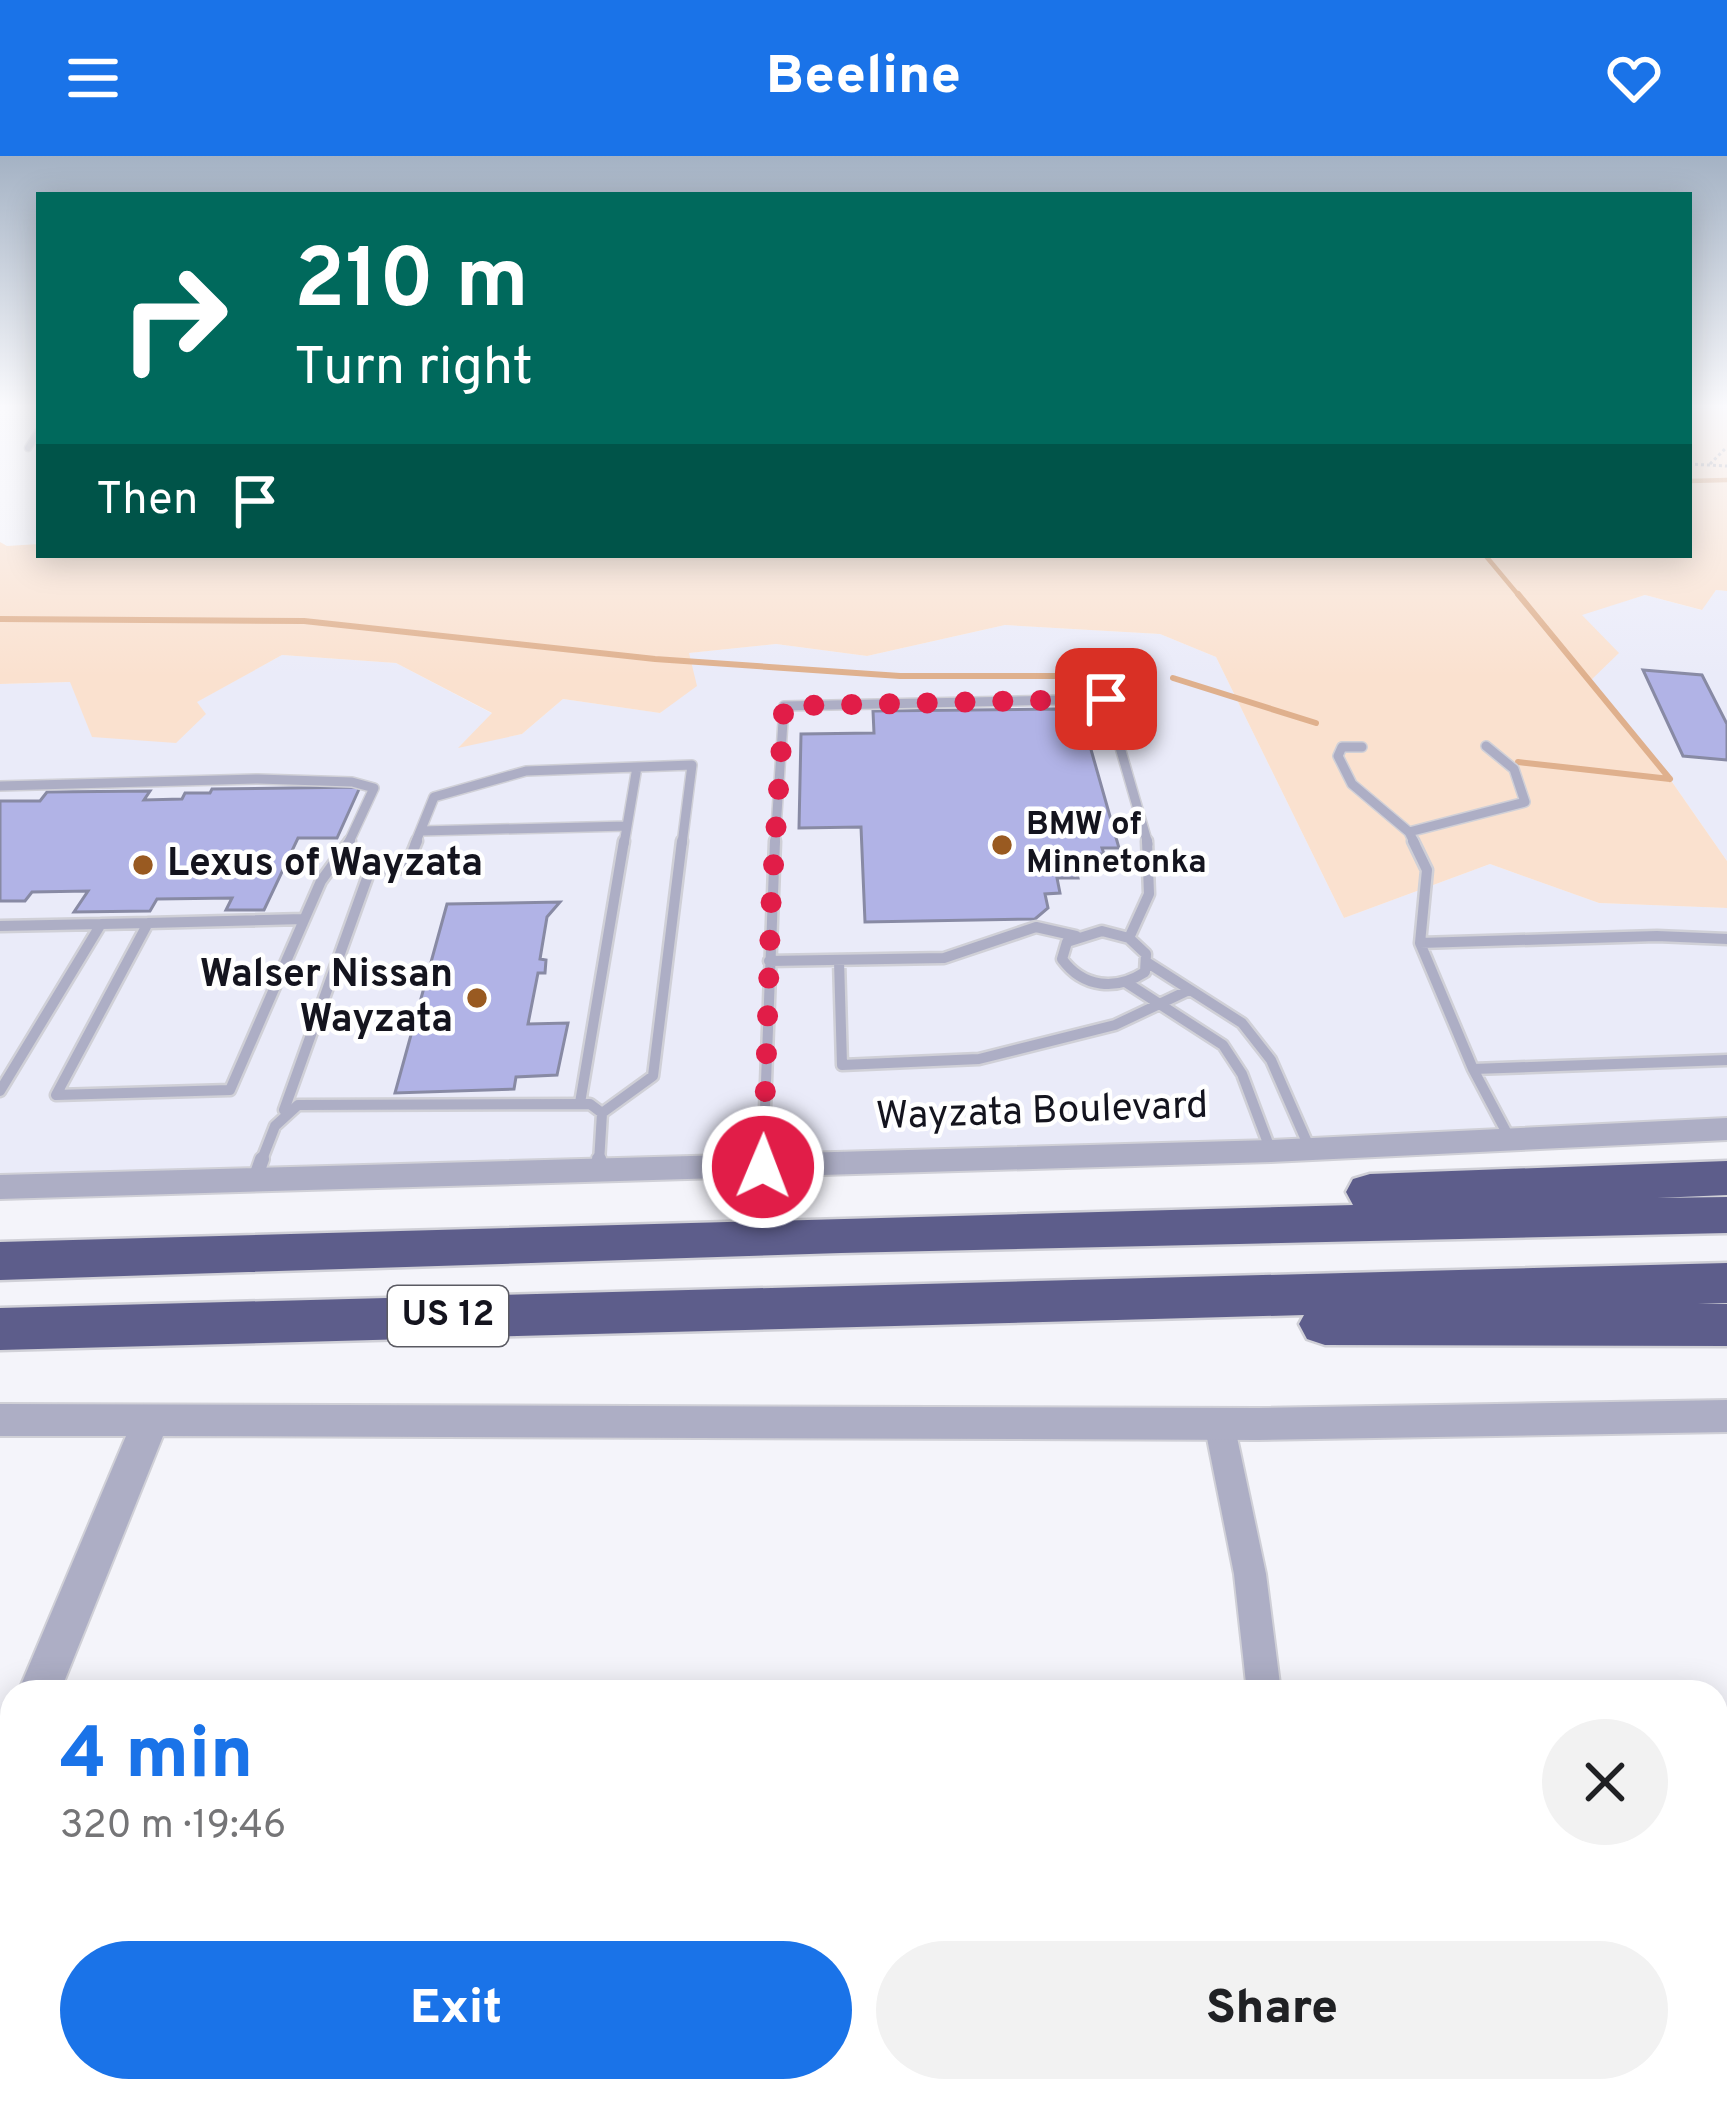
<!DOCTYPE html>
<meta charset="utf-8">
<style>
:root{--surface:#fff;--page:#f2f2f2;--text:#202124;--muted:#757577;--accent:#1a73e8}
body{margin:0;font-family:Overpass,sans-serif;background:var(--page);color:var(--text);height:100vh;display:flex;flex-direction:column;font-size:45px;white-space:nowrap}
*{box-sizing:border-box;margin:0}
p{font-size:39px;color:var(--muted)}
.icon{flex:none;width:66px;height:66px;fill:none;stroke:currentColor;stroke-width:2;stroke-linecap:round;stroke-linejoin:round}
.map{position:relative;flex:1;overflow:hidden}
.panel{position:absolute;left:0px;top:1524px;width:1728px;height:423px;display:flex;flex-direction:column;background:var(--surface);border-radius:36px 36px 0 0;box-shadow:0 6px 30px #0003}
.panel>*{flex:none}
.banner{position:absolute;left:36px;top:36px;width:1656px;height:366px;border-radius:0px;box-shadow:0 6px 30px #0003;background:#00695c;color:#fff;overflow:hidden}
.pin{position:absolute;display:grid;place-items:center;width:102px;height:102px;color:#fff;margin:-51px;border-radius:24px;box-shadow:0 6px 18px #0006}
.me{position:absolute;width:132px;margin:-66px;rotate:1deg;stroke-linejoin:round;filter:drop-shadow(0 0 9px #0008)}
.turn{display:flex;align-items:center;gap:42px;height:252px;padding:0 60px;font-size:54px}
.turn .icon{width:156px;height:156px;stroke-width:2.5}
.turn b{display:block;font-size:84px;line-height:102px}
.then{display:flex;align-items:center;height:114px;padding:0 60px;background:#0003;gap:24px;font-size:45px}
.round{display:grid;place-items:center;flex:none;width:126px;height:126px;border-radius:63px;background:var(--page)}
.overview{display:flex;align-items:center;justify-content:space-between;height:204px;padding:0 60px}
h1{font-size:72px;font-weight:800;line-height:90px;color:var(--accent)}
.action{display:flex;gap:24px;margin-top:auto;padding:24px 60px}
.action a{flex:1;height:138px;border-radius:72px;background:var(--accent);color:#fff;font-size:48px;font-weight:800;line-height:138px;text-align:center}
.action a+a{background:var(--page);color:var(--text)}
header{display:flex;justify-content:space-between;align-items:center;height:156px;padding:0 60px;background:var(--accent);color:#fff;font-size:54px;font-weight:800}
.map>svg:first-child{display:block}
</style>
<header><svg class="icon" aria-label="menu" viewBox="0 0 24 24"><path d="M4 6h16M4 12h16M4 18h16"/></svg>Beeline<svg class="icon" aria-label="heart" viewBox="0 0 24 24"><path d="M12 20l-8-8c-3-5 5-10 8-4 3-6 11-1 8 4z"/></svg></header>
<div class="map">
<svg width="1727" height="1945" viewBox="0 0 1727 1945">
<rect width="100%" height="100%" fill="#f4f4fa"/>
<path fill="#eaebf9" d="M 1716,434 L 1727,435 L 1727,705 L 1670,623 L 1589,525 L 1581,458 L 1645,439 L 1701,454 Z
M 1005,469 L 1160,478 L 1216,501 L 1344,762 L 1490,708 L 1599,747 L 1727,752 L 1727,973 L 0,1031 L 0,528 L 71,526 L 196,546 L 282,499 L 396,507 L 493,558 L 460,590 L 522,578 L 563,543 L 661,557 L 688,497 L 776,488 L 867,500 Z"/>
<path fill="#fae1cf" d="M 1689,249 L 1727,249 L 1727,435 L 1716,434 L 1702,454 L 1645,439 L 1582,459 L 1619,497 L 1590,525 L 1670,623 L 1727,705 L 1727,752 L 1599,747 L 1490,708 L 1344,762 L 1216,501 L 1160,478 L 1005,469 L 867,500 L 776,488 L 689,497 L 697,530 L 660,557 L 563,543 L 522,578 L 458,592 L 492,557 L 396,507 L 282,499 L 197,546 L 206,558 L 176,587 L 92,581 L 70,526 L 0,528 L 0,386 L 7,390 L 39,388 L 39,399 L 1689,399 Z"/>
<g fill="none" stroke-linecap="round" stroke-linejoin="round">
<path stroke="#dfb08d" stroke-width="4.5" d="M 1689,325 L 1727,324
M 1485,399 L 1520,441"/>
<path stroke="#dfb08d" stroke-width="6" d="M 1518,438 L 1670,623
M 0,463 L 304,465 L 655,503 L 900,520 L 1087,520
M 1173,522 L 1316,567
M 1518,606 L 1670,623"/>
</g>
<path fill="#b1b3e6" stroke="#888aa4" stroke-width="3" d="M 1643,514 L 1702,519 L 1727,568 L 1727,604 L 1683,600 Z
M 1056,553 L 1061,576 L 1086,576 L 1119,692 L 1102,692 L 1104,698 L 1072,698 L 1078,722 L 1057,722 L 1060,737 L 1045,738 L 1048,752 L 1035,763 L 865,766 L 861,671 L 799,672 L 801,578 L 874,577 L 873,555 Z
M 360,631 L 337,682 L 298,682 L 264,754 L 226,754 L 232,742 L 157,743 L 150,755 L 74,756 L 88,735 L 32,736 L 25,745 L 0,745 L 0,645 L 40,645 L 47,636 L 150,635 L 144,644 L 182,643 L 185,637 L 210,637 L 212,633 Z
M 560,746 L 547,761 L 540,803 L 546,804 L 545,817 L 538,817 L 528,868 L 568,867 L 557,919 L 516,921 L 514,933 L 395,937 L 447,748 Z"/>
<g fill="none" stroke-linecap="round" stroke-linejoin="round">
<g stroke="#d0d0d7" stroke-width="9">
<path id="service-far3" d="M 28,292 L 39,275"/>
</g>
<g stroke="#d0d0d7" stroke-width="12">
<path id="service-far2" d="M 1362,591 L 1342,591 L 1338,600 L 1352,628 L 1409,676 L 1415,688
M 0,630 L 258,623 L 352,626 L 374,632 L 348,688
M 421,675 L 627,670
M 1409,676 L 1525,646 L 1514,613 L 1486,590
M 415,688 L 434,641 L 526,615 L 692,609 L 682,688
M 624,688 L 637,611
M 775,688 L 784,550 L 1106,543 L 1148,688"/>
</g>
<g stroke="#d0d0d7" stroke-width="15">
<path id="service-far1" d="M 1413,685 L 1427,714 L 1420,787 L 1473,913 L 1510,983
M 148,767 L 304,763
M 101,768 L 148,767 L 56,939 L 230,934 L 321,725 L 350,685
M 0,770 L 101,768 L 0,935
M 1102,775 L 1129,782 L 1146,798 L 1145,816 C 1116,835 1083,832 1062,803 L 1067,786 Z
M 1129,782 L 1149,738 L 1147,685
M 1420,787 L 1657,780 L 1727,783
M 839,804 L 842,909 L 979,903 L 1115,869 L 1189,834
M 769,805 L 944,802 L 1036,771 L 1076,780
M 1148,807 L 1242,867 L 1271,904 L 1310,993
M 1127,827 L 1223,889 L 1242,918 L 1271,995
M 1473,913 L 1727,904
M 580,947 L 624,685
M 284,954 L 370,714 L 406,712 L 417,685
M 602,957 L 653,920 L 682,685
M 261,1006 L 275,970 L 298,949 L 590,948 L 602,957 L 599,1006
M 763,1006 L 775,685"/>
</g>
<g stroke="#d0d0d7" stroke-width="18">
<path id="service" d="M 763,1010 L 763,1003
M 598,1014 L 599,1003
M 255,1023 L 262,1003"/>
</g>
<g stroke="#d0d0d7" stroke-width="4">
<path id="minor" d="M 1219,1254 L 1229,1258 L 1234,1267 L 1266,1418 L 1281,1536 L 1247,1536 L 1234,1418 L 1204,1267 L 1209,1258 Z
M 0,1826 L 12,1826 L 12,1866 L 0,1866 Z
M 1188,1935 L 1228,1935 L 1225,1945 L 1185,1945 Z"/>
</g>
<g stroke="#d0d0d7" stroke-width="4">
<path id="tertiary" d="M 1727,962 L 1727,984 L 1271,1006 L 0,1043 L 0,1019 L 1271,984 Z
M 1727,1244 L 1727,1276 L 1258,1284 L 163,1280 L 60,1536 L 18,1536 L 126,1280 L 0,1280 L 0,1248 L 1258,1252 Z
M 12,1579 L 12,1647 L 0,1652 L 0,1584 Z"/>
</g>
<g stroke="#d0d0d7" stroke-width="5">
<path id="motorway" d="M 1727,1005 L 1727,1039 L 1657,1042 L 1727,1041 L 1727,1077 L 841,1097 L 0,1124 L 0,1086 L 1353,1049 L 1346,1036 L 1353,1023 L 1370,1018 Z
M 1727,1107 L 1727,1147 L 1698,1148 L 1727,1148 L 1727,1190 L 1325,1189 L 1307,1183 L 1299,1168 L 1304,1159 L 0,1194 L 0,1152 Z"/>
</g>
<path stroke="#a9a9b1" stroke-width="3" stroke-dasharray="3 3" stroke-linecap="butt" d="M 1689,308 L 1727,310
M 1710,308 L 1727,291"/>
<use href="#service-far3" stroke="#adaec5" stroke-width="6"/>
<use href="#service-far2" stroke="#adaec5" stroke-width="9"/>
<use href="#service-far1" stroke="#adaec5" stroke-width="10"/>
<use href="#service" stroke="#adaec5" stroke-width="14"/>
<use href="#minor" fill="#adaec5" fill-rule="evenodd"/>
<use href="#tertiary" fill="#adaec5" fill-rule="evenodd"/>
<use href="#motorway" fill="#5d5d8b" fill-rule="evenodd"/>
</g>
<linearGradient id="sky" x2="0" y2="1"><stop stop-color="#a4b2c4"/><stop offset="0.48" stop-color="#fafafd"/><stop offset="1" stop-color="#fafafd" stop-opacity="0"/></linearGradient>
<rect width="1727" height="521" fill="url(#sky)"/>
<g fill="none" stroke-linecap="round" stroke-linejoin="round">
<path stroke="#e11d48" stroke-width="21" stroke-dasharray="0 37.8" d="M 763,1011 L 771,748 L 784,550 L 1106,543"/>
</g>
<g fill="#995a21" stroke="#fff" stroke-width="4.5">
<circle cx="1002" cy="689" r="12"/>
<circle cx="143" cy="709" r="12"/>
<circle cx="477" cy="842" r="12"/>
</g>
<g text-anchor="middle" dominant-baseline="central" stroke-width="9" stroke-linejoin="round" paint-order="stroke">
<g font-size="33" font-weight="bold" fill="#14141e" stroke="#fff" text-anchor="start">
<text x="1026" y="670">BMW of<tspan x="1026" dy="38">Minnetonka</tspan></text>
</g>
<rect fill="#fff" stroke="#5a5a62" stroke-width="3" x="388" y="1130" width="120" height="60" rx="9"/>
<g font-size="36" font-weight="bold" fill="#14141e">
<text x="448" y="1160">US 12</text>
</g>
<g font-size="39" font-weight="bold" fill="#14141e" stroke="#fff" text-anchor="start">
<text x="167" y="709">Lexus of Wayzata</text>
<text x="453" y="820" text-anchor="end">Walser Nissan<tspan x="453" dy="45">Wayzata</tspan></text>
</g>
<g font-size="39" fill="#14141e" stroke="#fff">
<text transform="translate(1042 957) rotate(-2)">Wayzata Boulevard</text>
</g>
</g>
</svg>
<div class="pin" style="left:1106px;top:543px;background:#d93025"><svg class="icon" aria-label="arrive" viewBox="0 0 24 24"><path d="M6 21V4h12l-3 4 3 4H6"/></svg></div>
<svg class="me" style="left:763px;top:1011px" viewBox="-20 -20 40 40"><circle r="17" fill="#e11d48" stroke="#fff" stroke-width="3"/><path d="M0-11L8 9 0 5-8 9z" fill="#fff"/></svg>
<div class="banner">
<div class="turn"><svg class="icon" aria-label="right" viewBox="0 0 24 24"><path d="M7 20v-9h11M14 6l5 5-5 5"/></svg><div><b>210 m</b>Turn right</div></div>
<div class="then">Then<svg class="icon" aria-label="arrive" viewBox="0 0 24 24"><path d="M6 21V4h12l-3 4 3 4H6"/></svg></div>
</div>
<section class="panel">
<div class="overview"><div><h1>4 min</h1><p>320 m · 19:46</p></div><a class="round"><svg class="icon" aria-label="close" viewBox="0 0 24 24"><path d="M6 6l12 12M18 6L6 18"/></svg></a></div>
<div class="action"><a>Exit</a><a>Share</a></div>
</section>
</div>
